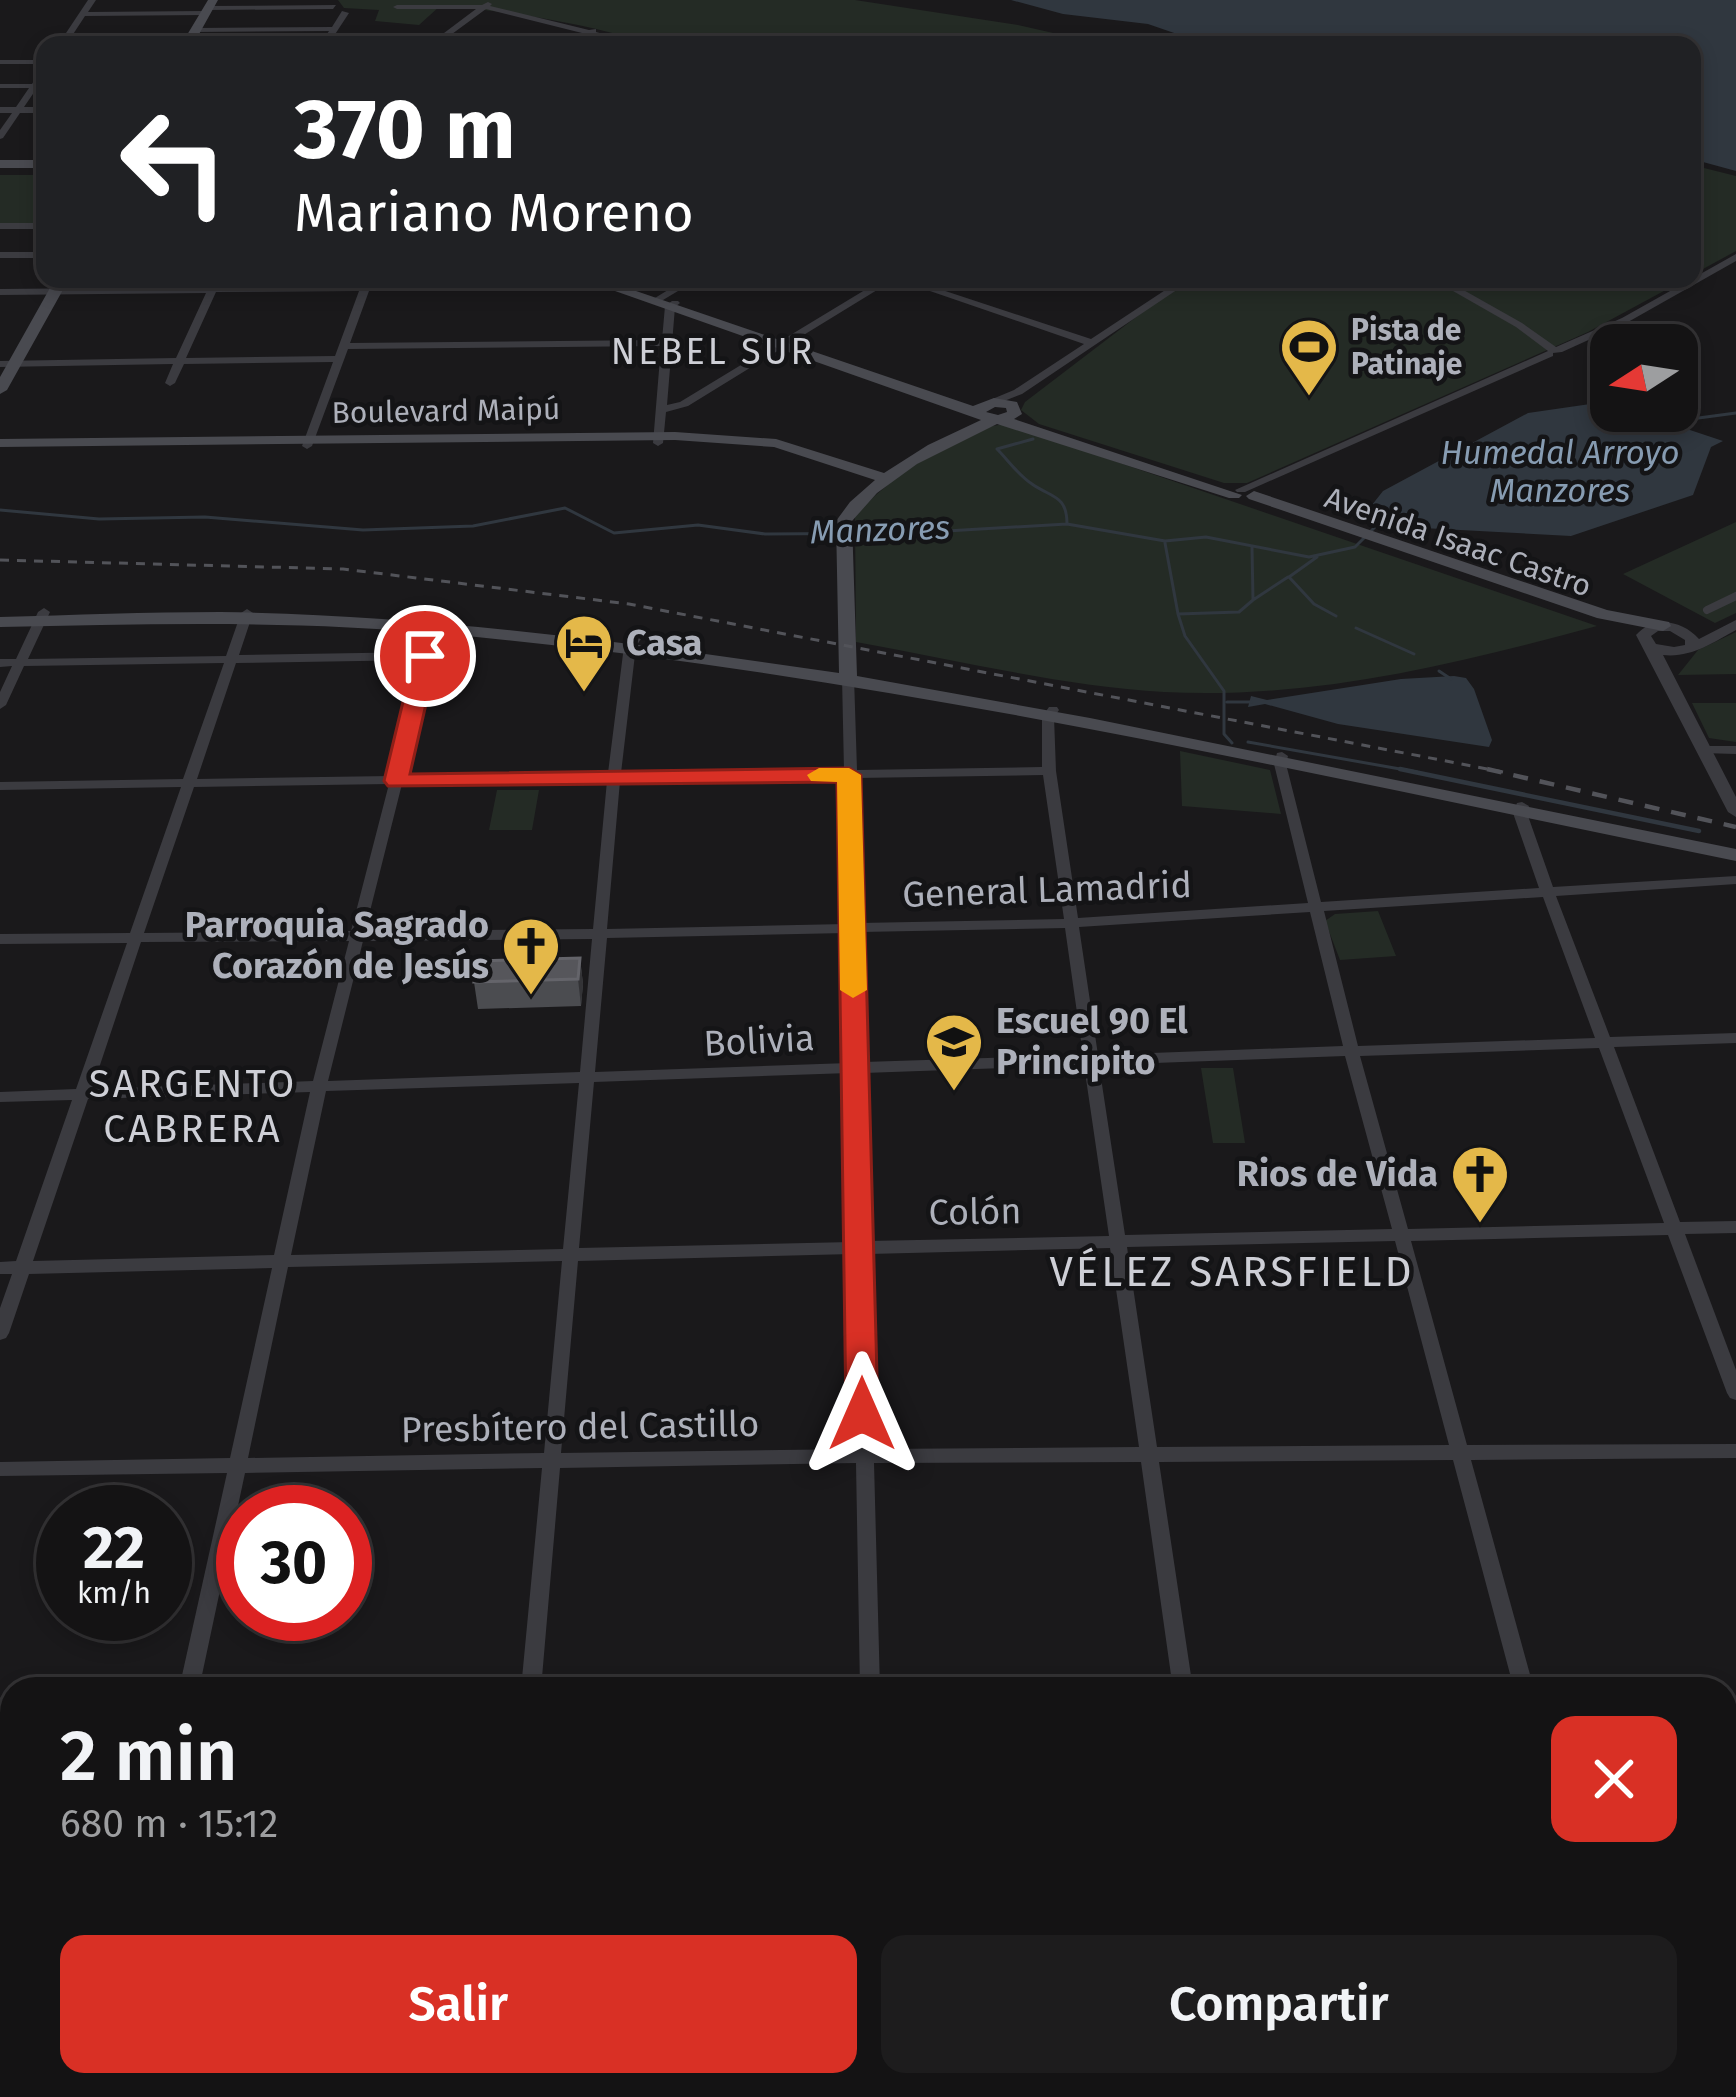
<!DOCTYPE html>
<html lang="es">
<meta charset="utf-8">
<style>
:root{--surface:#141314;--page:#1d1c1d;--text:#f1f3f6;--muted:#9d9ea0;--line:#333234;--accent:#d93025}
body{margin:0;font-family:"Fira Sans",sans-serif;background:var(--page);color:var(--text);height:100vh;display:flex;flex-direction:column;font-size:45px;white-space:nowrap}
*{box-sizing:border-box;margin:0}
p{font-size:39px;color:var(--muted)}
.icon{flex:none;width:66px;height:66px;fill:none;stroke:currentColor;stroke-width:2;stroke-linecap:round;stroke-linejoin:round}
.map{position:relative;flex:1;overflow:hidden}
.details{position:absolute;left:0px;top:1677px;width:1737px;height:420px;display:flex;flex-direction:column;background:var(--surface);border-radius:36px 36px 0 0;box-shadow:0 6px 18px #0003,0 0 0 3px var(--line)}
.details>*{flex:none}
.guide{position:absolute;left:36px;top:36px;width:1665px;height:252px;border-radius:24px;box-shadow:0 6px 18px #0003,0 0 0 3px var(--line);background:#202124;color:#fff;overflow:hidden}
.needle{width:78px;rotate:258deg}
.controls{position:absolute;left:1590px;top:324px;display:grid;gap:24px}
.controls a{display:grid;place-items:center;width:108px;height:108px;border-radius:24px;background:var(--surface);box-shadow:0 6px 18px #0003,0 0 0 3px var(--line);font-size:60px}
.speed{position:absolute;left:36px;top:1485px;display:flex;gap:24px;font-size:60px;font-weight:700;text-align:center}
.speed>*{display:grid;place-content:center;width:156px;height:156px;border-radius:50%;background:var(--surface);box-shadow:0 6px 18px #0003,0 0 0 3px var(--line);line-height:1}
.speed small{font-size:30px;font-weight:400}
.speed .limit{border:18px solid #d22;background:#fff;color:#111}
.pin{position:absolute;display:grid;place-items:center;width:102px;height:102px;color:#fff;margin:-51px;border:6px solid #fff;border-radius:50%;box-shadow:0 3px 12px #0007}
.me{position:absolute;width:132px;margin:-66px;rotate:0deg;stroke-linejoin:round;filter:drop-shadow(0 0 9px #0008)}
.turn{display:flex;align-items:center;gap:42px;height:252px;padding:0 60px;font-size:54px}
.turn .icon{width:156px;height:156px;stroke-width:2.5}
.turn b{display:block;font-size:84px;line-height:102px}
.round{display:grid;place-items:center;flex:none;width:126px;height:126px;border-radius:24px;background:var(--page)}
.headline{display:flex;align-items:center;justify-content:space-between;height:204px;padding:0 60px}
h1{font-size:72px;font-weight:600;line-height:90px}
.cta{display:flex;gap:24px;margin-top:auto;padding:24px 60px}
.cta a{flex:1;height:138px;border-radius:24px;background:var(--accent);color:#fff;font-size:48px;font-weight:600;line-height:138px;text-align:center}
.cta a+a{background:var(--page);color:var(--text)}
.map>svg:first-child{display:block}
</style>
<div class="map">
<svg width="1736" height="2097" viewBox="0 0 1736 2097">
<rect width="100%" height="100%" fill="#1a191b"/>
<path fill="#242b25" d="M 338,0 L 855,0 L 1018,25 L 1106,45 L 641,45 L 646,42 C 577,22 511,11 440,6 L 419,25 L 375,21 L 379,10 L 344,8 Z
M 1692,165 L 1736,176 L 1736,251 L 1692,275 Z
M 0,175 L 45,175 L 45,228 L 0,228 Z
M 1186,279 L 1686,279 L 1588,332 L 1247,483 L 1224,483 L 1039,424 L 1021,410 L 1025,402 Z
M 1006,424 L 1597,626 C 1456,664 1311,700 1164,692 C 1061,686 957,660 856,642 L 855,517 C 881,483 964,426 1006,424 Z
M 1736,522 L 1736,613 L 1715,623 L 1623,574 Z
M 1736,632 L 1736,674 L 1678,675 L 1698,650 Z
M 1692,703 L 1736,703 L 1736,742 L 1709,738 Z
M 1180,751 L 1270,770 L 1281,814 L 1182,806 Z
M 497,790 L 539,790 L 532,830 L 489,830 Z
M 1378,911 L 1396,956 L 1340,960 L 1325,921 L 1335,914 Z
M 1201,1068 L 1233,1068 L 1245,1143 L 1213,1143 Z"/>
<path fill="#30373f" d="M 1011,0 L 1736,0 L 1736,171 L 1692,159 L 1692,45 L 1209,45 L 1148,24 L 1063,14 Z
M 1611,401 L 1611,411 L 1659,411 L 1675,425 L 1723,441 L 1711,447 L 1693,495 L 1571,536 L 1404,527 L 1390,531 L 1357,515 L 1368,510 L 1383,491 L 1528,413 Z
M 1454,676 L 1466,678 L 1474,689 L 1492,740 L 1489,747 L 1338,724 L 1265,704 L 1248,707 L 1251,696 L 1267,700 L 1401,679 Z"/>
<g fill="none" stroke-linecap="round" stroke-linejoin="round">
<path stroke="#30373f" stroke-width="3" d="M 1672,427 L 1691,419 L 1736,413
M 1033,439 L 997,449 C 1008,460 1019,476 1032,484 C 1052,498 1067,495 1067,524
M 0,510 L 99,519 L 205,517 L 363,530 L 473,526 L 565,508 L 614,533 L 698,525 L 765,534 L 913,533 L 1067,524 L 1165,541 L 1206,537 L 1309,557 L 1355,547 L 1378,524
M 1165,543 L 1178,614
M 1317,557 L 1289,577 L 1314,604 L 1336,616
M 1253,600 L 1288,577
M 1356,628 L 1414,654
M 1439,671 L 1451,679
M 1227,702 L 1251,702
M 1248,742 L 1417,772
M 1232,743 L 1224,734 L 1224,691 L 1185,636 L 1178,614 L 1239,612 L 1253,600 L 1252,547"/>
<path stroke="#30373f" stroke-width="4.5" d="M 1400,769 L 1699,831"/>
<path stroke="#3b3b40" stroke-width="8" d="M 1707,610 L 1736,596"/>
<path fill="#3b3b40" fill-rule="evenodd" d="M 88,0 L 96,0 L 88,12 L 205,11 L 209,13 L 205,15 L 85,16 L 66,45 L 58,45 Z
M 488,2 L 492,4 L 490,6 L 589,30 L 596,29 L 596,32 L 644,45 C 627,45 611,37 594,36 C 582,35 570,45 556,45 L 582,33 L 486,9 L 437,45 L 428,45 L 476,9 L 397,9 L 393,7 L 397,5 L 482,5 Z
M 336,5 L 333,9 L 208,10 L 204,8 L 208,6 Z
M 342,11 L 349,13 L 328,45 L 320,45 L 329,31 L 197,32 L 193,30 L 197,28 L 332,27 Z
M 0,60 L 45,60 L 45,64 L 0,64 Z
M 42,69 L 45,69 L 45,77 L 40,84 L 43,86 L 37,88 L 24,107 L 45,107 L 45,113 L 20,113 L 3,138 L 0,139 L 0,130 L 12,113 L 0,113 L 0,107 L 16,107 L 29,88 L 0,88 L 0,84 L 32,84 Z
M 0,223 L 45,223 L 45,229 L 0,229 Z
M 0,252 L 45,252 L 45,258 L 0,258 Z
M 1736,254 L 1736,261 L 1628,322 L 1562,352 L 1553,353 L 1553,356 L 1245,492 L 1237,492 L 1235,490 L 1548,351 L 1516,327 L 1432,279 L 1444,279 L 1522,323 L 1556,347 L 1622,318 Z
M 212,279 L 222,279 L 218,287 L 361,285 L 364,279 L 372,279 L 371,285 L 607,282 L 612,285 L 607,288 L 369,291 L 350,343 L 662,340 L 665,306 L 672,301 L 678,301 L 680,303 L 675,307 L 667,405 L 680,402 L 883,279 L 895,279 L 688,406 L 666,412 L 663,443 L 658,446 L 653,443 L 661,346 L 348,349 L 312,446 L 307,449 L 302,446 L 333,362 L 184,364 L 175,383 L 170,386 L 165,383 L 173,364 L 0,367 L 0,361 L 176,358 L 206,293 L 0,295 L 0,289 L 209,287 ZM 359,291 L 335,356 L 186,358 L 216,292 Z
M 686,279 L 698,279 L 658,303 L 650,301 Z
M 895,279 L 909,279 L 1091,339 L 1182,279 L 1193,279 L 1022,394 L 994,405 L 989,402 L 990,400 L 1014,390 L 1084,344 Z
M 44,608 L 50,612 L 28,659 L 226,656 L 241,613 L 247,609 L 253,613 L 239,655 L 422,652 L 431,619 L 437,615 L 441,616 L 443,619 L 404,776 L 608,773 L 624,646 L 631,636 L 635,635 L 641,639 L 636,646 L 621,773 L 844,770 L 842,677 L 848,673 L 854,677 L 857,770 L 1042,767 L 1042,717 L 1049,707 L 1057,707 L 1059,710 L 1054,717 L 1056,771 L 1078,918 L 1308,903 L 1274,764 L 1277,753 L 1282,752 L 1288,756 L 1286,764 L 1321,902 L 1539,888 L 1513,813 L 1517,803 L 1522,802 L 1529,806 L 1527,813 L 1553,887 L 1736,876 L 1736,884 L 1556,896 L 1610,1037 L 1736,1033 L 1736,1043 L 1614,1047 L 1680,1222 L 1736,1221 L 1736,1233 L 1685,1234 L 1736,1370 L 1736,1400 L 1730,1398 L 1727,1393 L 1668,1235 L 1411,1241 L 1467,1445 L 1736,1444 L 1736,1458 L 1471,1460 L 1534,1689 L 1514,1689 L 1453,1460 L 1159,1462 L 1193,1689 L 1173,1689 L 1141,1462 L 874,1463 L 880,1689 L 860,1689 L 856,1463 L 560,1468 L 541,1689 L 521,1689 L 542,1468 L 245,1473 L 199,1689 L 179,1689 L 227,1473 L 0,1476 L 0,1462 L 230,1458 L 272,1268 L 29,1274 L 9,1333 L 6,1338 L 0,1340 L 0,1308 L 12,1274 L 0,1274 L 0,1262 L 16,1261 L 72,1100 L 0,1102 L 0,1092 L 76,1089 L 127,943 L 0,944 L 0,934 L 130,933 L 181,787 L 0,790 L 0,782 L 183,779 L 224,663 L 24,666 L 6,705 L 0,709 L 0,692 L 12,666 L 0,667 L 0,659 L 16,659 L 38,612 ZM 421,660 L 391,776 L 197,779 L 236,663 ZM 1043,775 L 1064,919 L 860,923 L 857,778 ZM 844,778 L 846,924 L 607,929 L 620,781 ZM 607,781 L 593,929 L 365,931 L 402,784 ZM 389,784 L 351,931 L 144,933 L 194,787 ZM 1543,897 L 1595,1038 L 1358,1046 L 1324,911 ZM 1310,912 L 1343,1046 L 1098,1055 L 1079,927 ZM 1065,928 L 1083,1055 L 864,1062 L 861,932 ZM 846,933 L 849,1063 L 595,1072 L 607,938 ZM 592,939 L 580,1072 L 328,1081 L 363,941 ZM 349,941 L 313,1081 L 92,1089 L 141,942 ZM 1599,1048 L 1664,1223 L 1408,1229 L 1360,1056 ZM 1345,1056 L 1392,1229 L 1125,1235 L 1099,1065 ZM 1084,1065 L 1109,1236 L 868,1241 L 864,1073 ZM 849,1073 L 852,1242 L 579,1248 L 594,1082 ZM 579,1083 L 563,1249 L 291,1255 L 326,1091 ZM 310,1092 L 274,1255 L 33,1261 L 88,1099 ZM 1395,1241 L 1449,1445 L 1157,1447 L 1127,1247 ZM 1110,1248 L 1139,1447 L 874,1449 L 869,1254 ZM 852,1254 L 856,1449 L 561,1453 L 578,1261 ZM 562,1261 L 544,1453 L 248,1458 L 288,1267 Z
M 1707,746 L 1736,746 L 1736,754 L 1702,753 L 1701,750 Z
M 1725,1711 L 1736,1711 L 1736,1729 L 1725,1729 Z
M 0,1745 L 12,1745 L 12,1763 L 0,1763 Z
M 1725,2059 L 1736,2059 L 1736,2081 L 1725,2081 Z
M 96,2085 L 118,2085 L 115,2097 L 93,2097 Z
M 485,2085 L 507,2085 L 506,2097 L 484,2097 Z
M 800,2085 L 1152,2085 L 1149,2093 L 1141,2096 L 1116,2097 L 765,2097 L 768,2089 L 776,2086 Z
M 1229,2085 L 1251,2085 L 1252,2097 L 1230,2097 Z
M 1616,2085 L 1638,2085 L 1641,2097 L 1619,2097 Z"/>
<path fill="#3b3b40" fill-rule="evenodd" d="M 1736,620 L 1736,630 C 1712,643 1691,658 1663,655 L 1736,797 L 1736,817 L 1728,812 L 1636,635 C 1654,615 1682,620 1699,639 ZM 1658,631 L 1670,631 L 1685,640 L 1685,645 L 1674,647 L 1656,644 L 1651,636 Z"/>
<path fill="#494a50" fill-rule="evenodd" d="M 208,0 L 218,0 L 193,45 L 181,45 Z
M 0,160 L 45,160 L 45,168 L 0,168 Z
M 55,279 L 69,279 L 7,390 L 0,394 L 0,377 Z
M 581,279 L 601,279 L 973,406 L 994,398 L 1017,402 L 1022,414 L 1014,419 L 1242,495 L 1239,498 L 1229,498 L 997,424 L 917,464 L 877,493 L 852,521 L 857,676 L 1090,718 L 1736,849 L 1736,861 C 1307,774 880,673 443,634 C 296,620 148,624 0,627 L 0,617 C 73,615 147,612 220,612 C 428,615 634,643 839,673 L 836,521 L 850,502 L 875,480 L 774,447 L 675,440 L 0,447 L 0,439 L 675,432 L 776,439 L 884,473 L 928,445 L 981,420 ZM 995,407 L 1006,408 L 1007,412 L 998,415 L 986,412 Z
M 1254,491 L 1607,610 L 1669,622 L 1671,626 L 1663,631 L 1597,618 L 1249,499 L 1246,496 Z"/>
<path stroke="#525359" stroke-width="3" stroke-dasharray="9 8" stroke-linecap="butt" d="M 0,560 L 343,569 L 629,604 L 1503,772"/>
<path stroke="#525359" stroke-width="4.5" stroke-dasharray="15 12" stroke-linecap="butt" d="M 1487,769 L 1736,827"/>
</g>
<path fill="#4b4c50" d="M 580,958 L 583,984 L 581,1006 L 478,1009 L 474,982 Z"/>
<path fill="#333336" d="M 580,958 L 583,984 L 581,1006 L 578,979 Z"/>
<path fill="#56565b" stroke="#64646a" stroke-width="3" d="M 580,958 L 578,979 L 474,982 L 477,961 Z"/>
<path fill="#d93025" stroke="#8d1f18" stroke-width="3" d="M 425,649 L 437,656 L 410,774 L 849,768 L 861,775 L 878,1414 L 874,1423 L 862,1427 L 851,1423 L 846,1414 L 837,782 L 388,786 L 384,781 L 414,656 Z"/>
<path fill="#f59e0b" d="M 819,768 L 849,768 L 861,775 L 867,990 L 853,998 L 840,990 L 837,782 L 811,781 L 807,775 Z"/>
<defs>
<g id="stadium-pin" transform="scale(3)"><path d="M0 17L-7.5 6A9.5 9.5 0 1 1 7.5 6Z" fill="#e4b849" stroke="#141416"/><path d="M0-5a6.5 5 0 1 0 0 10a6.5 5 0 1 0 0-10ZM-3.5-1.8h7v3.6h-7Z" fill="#111"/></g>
<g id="hotel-pin" transform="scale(3)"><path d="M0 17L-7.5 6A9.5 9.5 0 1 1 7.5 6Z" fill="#e4b849" stroke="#141416"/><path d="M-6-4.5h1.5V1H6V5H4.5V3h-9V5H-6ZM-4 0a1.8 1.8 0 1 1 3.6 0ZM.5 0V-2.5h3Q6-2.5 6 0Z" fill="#111"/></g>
<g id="church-pin" transform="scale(3)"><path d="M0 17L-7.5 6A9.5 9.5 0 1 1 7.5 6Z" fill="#e4b849" stroke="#141416"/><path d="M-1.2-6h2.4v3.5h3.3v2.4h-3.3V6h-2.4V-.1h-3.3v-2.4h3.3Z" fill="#111"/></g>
<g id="school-pin" transform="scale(3)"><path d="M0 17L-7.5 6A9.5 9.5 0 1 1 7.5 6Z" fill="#e4b849" stroke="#141416"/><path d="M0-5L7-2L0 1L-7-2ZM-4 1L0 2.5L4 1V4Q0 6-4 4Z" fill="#111"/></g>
</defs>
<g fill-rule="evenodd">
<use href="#stadium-pin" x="1309" y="347"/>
<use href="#hotel-pin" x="584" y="643"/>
<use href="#church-pin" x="531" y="946"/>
<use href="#school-pin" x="954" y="1042"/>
<use href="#church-pin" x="1480" y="1174"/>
</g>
<g text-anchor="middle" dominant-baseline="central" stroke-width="9" stroke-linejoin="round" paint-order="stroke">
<g font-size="30" font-weight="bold" fill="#adb0ba" stroke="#141416" text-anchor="start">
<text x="1351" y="330">Pista de<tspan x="1351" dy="34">Patinaje</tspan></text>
</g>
<g font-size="30" fill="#adb0ba" stroke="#141416">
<text transform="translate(446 411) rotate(-1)">Boulevard Maipú</text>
<text transform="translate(1458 542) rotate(19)">Avenida Isaac Castro</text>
</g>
<g font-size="33" font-style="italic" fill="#879cb2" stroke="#141416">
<text x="1560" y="453">Humedal Arroyo<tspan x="1560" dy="38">Manzores</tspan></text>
<text transform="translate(880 530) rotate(-2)">Manzores</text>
</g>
<g font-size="36" letter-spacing="3" fill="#cecfd6" stroke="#141416">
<text x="713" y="352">NEBEL SUR</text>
</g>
<g font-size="36" font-weight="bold" fill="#adb0ba" stroke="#141416" text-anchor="start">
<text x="626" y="643">Casa</text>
<text x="489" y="925" text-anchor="end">Parroquia Sagrado<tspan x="489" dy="41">Corazón de Jesús</tspan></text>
<text x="996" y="1021">Escuel 90 El<tspan x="996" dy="41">Principito</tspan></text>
<text x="1438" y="1174" text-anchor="end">Rios de Vida</text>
</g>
<g font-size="36" fill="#adb0ba" stroke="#141416">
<text transform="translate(1047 890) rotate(-2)">General Lamadrid</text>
<text transform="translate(759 1041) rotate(-3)">Bolivia</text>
<text transform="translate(975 1212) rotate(-1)">Colón</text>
<text transform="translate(580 1427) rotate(-1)">Presbítero del Castillo</text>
</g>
<g font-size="39" letter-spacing="3" fill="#cecfd6" stroke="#141416">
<text x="193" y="1084">SARGENTO<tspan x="193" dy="45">CABRERA</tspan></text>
</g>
<g font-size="42" letter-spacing="3" fill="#cecfd6" stroke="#141416">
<text x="1232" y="1272">VÉLEZ SARSFIELD</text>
</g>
</g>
</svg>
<div class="controls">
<a><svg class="needle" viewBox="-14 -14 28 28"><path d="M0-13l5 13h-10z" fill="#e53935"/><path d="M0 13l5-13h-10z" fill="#9d9ea0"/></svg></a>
</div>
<div class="speed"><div>22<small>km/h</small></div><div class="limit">30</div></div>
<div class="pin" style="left:425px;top:656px;background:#d93025"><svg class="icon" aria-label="arrive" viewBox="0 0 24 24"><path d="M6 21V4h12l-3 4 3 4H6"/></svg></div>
<svg class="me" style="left:862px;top:1414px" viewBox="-20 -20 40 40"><path d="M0-17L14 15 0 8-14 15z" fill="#d93025" stroke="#fff" stroke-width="4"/></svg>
<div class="guide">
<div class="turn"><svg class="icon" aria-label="left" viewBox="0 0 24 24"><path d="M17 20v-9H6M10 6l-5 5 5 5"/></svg><div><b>370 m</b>Mariano Moreno</div></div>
</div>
<section class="details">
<div class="headline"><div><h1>2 min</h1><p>680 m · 15:12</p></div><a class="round" style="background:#d93025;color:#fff"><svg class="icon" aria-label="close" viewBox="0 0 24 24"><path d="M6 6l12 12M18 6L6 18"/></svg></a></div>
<div class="cta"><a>Salir</a><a>Compartir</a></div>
</section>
</div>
